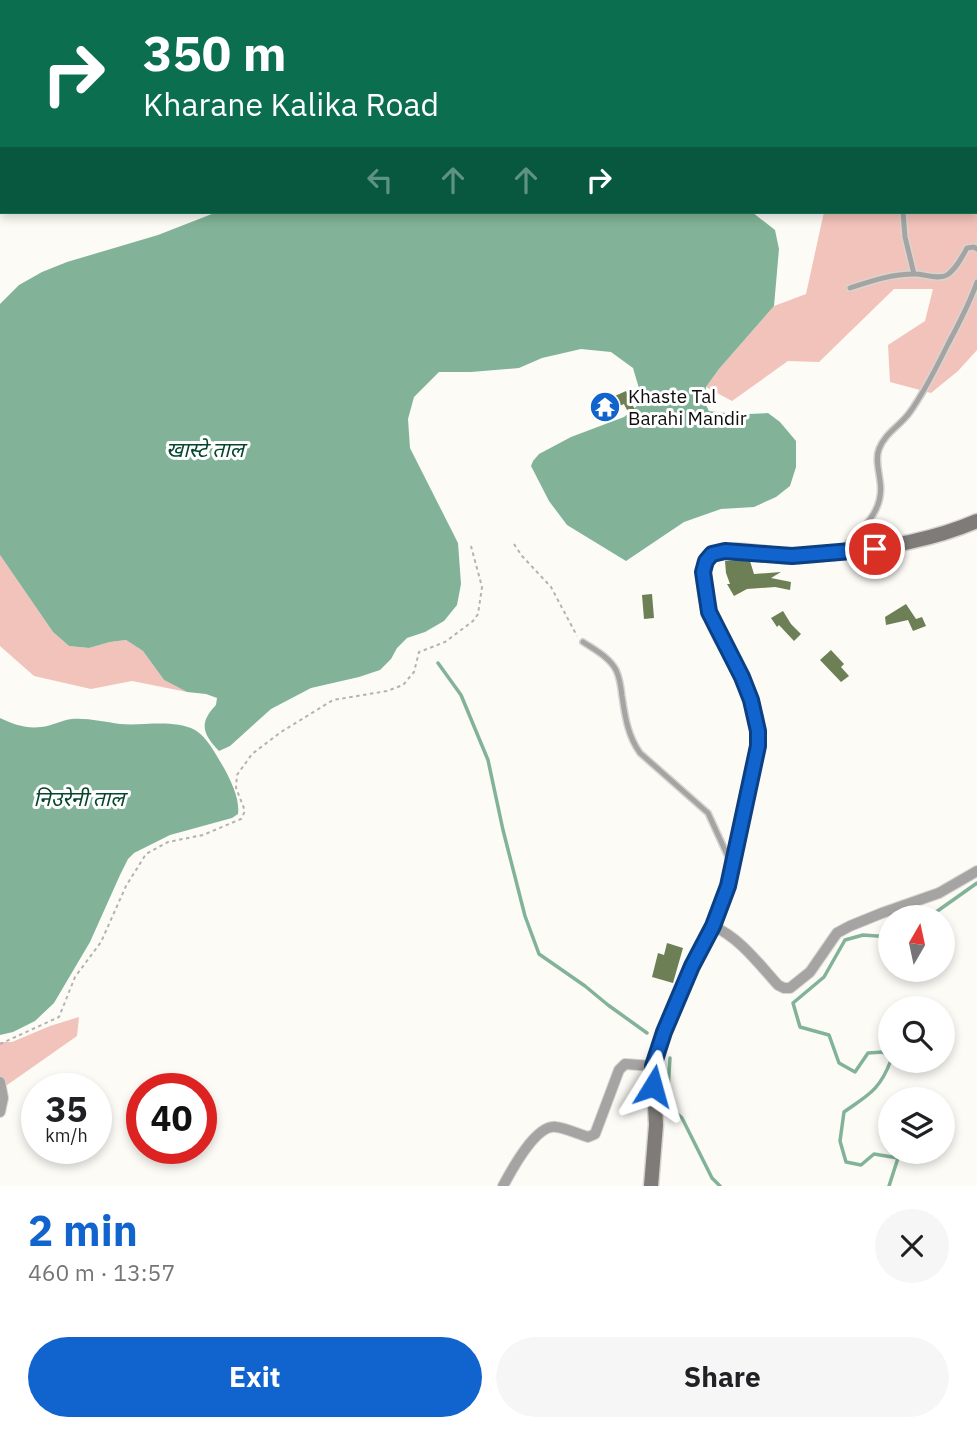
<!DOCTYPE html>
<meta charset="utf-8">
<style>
:root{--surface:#fff;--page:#f6f6f6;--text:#202124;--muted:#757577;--accent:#1163cd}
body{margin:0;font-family:"IBM Plex Sans","Noto Sans Devanagari",sans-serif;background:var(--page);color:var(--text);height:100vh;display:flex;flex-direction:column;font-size:26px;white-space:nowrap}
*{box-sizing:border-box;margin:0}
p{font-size:23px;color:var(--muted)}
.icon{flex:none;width:38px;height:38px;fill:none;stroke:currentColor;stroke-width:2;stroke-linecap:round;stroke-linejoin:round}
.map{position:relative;height:1186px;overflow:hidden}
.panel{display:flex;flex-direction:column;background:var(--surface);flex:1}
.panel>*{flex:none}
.banner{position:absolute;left:0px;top:0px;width:978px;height:214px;box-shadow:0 4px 10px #0003;background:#0b6e4f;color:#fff;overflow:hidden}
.needle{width:46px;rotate:9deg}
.fabs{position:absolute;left:878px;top:905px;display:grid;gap:14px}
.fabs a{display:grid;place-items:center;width:77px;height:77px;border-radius:50%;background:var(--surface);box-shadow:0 4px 10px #0003;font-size:35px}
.speed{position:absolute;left:21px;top:1073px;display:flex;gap:14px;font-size:35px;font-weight:700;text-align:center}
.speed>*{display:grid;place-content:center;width:91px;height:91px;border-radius:50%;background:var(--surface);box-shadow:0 4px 10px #0003;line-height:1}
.speed small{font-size:18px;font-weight:400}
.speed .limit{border:10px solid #d22;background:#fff;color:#111}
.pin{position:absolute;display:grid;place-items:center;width:60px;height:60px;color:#fff;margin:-30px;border:4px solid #fff;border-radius:50%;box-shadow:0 2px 7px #0007}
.me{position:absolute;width:77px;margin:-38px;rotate:8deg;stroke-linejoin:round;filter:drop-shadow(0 0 5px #0008)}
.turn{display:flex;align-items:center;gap:24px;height:147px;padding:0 28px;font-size:32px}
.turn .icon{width:91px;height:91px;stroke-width:2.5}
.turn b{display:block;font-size:49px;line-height:60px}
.lanes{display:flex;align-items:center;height:66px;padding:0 28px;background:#0003;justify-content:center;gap:35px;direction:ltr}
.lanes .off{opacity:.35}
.round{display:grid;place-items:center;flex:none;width:74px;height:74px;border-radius:37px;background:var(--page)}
.head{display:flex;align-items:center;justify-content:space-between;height:119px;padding:0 28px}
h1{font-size:42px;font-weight:800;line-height:52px;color:var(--accent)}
.primary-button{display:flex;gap:14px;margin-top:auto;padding:14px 28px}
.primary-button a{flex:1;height:80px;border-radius:42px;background:var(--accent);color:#fff;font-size:28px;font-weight:800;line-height:80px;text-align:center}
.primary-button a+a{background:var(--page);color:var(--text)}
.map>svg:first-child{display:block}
</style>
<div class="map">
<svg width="977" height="1186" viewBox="0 0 977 1186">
<rect width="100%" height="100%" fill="#fcfbf6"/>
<path fill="#f2c3ba" d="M 906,0 L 977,0 L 977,350 L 958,371 L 931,393 L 890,382 L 888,345 L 925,321 L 933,289 L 894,289 L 819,362 L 788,361 L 732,401 L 706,387 L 719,369 L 774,306 L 806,294 L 824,212 L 976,212 L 976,2 L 905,2 Z
M 0,555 L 53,632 L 69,646 L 89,648 L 110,642 L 126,640 L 143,651 L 164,680 L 187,692 L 132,681 L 91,689 L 34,676 L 0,646 Z
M 79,1017 L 77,1036 L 0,1090 L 0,1042 L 12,1042 L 50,1026 Z"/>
<path fill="#82b398" d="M 217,212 L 752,212 L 775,230 L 779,249 L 774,306 L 719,369 L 706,387 L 704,401 L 709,411 C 729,414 748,415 768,413 L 780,422 L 796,441 L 796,467 L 790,486 L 776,497 L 754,507 L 721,509 L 684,522 L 626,561 L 567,525 L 549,501 L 531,466 L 533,461 L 539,454 L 571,437 L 624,417 L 638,405 L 641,395 L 633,368 L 611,352 L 581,349 L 542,358 L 519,368 L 471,372 L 439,372 L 414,397 L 408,419 L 410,448 L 458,543 L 461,584 L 457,605 L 444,621 L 425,632 L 407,638 L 397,648 L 391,659 L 380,670 L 359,677 L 311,688 L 271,709 L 230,746 L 219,751 C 202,733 199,723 216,705 L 217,698 L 206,694 L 187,692 L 164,680 L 143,651 L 126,640 L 110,642 L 89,648 L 69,646 L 53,632 L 0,555 L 0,304 L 19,285 L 42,272 L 67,262 L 158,235 Z
M 0,718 C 12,724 27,729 41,727 C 52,726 62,720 72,719 C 89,718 104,722 120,724 C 144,726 173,719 195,730 C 208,738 216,755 224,768 C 231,781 240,799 238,814 L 232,818 L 170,835 L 134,853 L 128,859 L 120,875 L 90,942 L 54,1003 L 35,1021 L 13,1032 L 0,1035 Z"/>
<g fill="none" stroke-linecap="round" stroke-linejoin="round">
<path stroke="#82b398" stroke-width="3.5" d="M 438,663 L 461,695 L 488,760 L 503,830 L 525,916 L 539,954 L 585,986 L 608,1005 L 647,1033
M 929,917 L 977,883
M 891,937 L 863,935 L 845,940 L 824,977 L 793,1003 L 800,1027 L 829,1035 L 839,1063 L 855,1072 L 868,1053 L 883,1052 L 891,1060
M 670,1058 L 667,1104 L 682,1118 L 712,1178 L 720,1186
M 889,1186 L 898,1158 L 874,1154 L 861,1165 L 846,1162 L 840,1141 L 844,1112 C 868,1095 880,1090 891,1060"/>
</g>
<path fill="#6c7f55" d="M 626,391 L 636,412 L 630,416 L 624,404 L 601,414 L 597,404 Z
M 736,560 L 750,561 L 754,574 L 781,572 L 771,578 L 791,582 L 790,590 L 775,587 L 747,589 L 734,596 L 727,584 L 730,584 L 726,573 L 725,561 Z
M 652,594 L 654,618 L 644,619 L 642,595 Z
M 906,604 L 916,619 L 922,617 L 926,626 L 913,631 L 908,620 L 886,625 L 885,617 Z
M 783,611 L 791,624 L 801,634 L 794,641 L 779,625 L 777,627 L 771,618 Z
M 831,650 L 844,664 L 841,667 L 849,676 L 841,682 L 820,660 Z
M 667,943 L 683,948 L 673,983 L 652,977 L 658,953 L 664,955 Z"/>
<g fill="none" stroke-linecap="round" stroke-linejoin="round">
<g stroke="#d6d5d1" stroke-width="8">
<path id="lane" d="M 947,2 L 947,0
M 903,212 L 905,237 L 914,274
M 850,288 C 871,281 891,274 915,274 C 924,274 939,280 947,275 C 956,269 962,257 967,248 L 974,247 L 977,249
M 843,548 C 862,529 885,511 880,481 C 879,471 875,459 879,449 C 885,433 901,425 910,412 C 925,391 936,368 947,346 C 958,325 969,305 977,282
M 583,642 C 595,650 609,657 616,670 C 620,678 621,687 622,696 C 625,717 628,736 640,753 L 708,813 L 730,861"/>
</g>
<g stroke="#d6d5d1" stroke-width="12">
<path id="street" d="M 713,926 C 740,938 758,963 778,985 L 784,988 L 790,988 L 810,972 L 837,933 L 850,926 L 882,913 L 939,893 L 977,871
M 0,1082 L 3,1098 L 0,1112
M 503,1186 C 511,1171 536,1124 556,1127 C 566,1128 578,1134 588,1137 L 595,1134 L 619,1070 L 625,1064 L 653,1066"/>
</g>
<g stroke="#d6d5d1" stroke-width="17">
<path id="secondary" d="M 651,1186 L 656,1125 L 653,1066 L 664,1032 L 692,966 L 713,926 L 728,886 L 758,745 C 759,711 744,680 728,650 C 718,633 709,616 706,596 C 704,585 700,564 711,556 C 726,545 766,554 784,556 C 800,557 816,554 832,553 C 882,549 931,541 977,521"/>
</g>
<path stroke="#b4b3b0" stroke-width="2" stroke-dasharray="3.5 3.5" stroke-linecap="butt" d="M 761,0 L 770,2
M 514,544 L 522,556 L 551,587 L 577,636
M 0,1044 L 59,1017 L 75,977 L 101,942 L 126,886 L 146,854 L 168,842 L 203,835 L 241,819 L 245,811 L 236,788 L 237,775 L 252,754 L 281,732 L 333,700 L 387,691 L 403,685 L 414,672 L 419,652 L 445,642 L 473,621 L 478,614 L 482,587 L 471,546"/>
<use href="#lane" stroke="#a6a4a3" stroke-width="5"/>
<use href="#street" stroke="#a6a4a3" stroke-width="10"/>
<use href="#secondary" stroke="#7e7b79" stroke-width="14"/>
</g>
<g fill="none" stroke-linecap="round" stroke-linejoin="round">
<g stroke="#0b4085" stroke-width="18">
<path id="route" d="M 653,1086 L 653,1066 L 664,1032 L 692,966 L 713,926 L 728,886 L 758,746 L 758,731 L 751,700 L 742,677 L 709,612 L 703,572 L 706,561 L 712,554 L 725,551 L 792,556 L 875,549"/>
</g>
<use href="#route" stroke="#1163cd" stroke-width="12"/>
</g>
<defs>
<g id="temple-disc" transform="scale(1.575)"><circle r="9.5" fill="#1163cd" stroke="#fff"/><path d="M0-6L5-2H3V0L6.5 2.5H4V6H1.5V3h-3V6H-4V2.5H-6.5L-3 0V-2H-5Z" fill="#fff"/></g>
</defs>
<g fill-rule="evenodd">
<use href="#temple-disc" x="605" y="407"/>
</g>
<g text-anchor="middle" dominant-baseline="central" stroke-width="6" stroke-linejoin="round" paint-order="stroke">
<g font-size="19" fill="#0e0d0c" stroke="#fff" text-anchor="start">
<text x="628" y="396">Khaste Tal<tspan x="628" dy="22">Barahi Mandir</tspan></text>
</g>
<g font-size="21" font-style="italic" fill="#05462c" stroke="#fff">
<text x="205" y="449">खास्टे ताल</text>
<text x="79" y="798">निउरेनी ताल</text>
</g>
</g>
</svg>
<div class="fabs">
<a><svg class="needle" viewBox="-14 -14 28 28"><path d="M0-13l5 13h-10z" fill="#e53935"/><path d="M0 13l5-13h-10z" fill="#757577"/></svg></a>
<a><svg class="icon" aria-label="search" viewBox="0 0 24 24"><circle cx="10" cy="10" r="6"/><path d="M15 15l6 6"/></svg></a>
<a><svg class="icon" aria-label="layers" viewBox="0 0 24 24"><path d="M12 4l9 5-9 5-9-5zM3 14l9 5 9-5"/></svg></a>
</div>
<div class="speed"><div>35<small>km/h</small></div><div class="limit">40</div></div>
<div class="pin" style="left:875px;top:549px;background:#d93025"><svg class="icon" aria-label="arrive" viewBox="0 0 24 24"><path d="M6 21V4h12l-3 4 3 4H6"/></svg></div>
<svg class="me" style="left:653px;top:1086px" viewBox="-20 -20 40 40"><path d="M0-17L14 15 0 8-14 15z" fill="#1163cd" stroke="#fff" stroke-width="4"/></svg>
<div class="banner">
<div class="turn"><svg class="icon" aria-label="right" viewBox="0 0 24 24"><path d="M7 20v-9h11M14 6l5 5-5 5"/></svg><div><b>350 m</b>Kharane Kalika Road</div></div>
<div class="lanes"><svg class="icon off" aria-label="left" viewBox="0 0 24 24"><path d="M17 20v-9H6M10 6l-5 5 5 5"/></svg><svg class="icon off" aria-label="ahead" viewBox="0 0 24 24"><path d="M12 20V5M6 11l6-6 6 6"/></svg><svg class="icon off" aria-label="ahead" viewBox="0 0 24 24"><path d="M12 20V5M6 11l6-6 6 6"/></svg><svg class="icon" aria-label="right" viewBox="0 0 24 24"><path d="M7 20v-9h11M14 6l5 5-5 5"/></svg></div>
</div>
</div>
<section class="panel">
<div class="head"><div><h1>2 min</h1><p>460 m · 13:57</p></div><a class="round"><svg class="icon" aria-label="close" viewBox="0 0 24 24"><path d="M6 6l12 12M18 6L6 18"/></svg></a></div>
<div class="primary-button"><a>Exit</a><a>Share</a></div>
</section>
